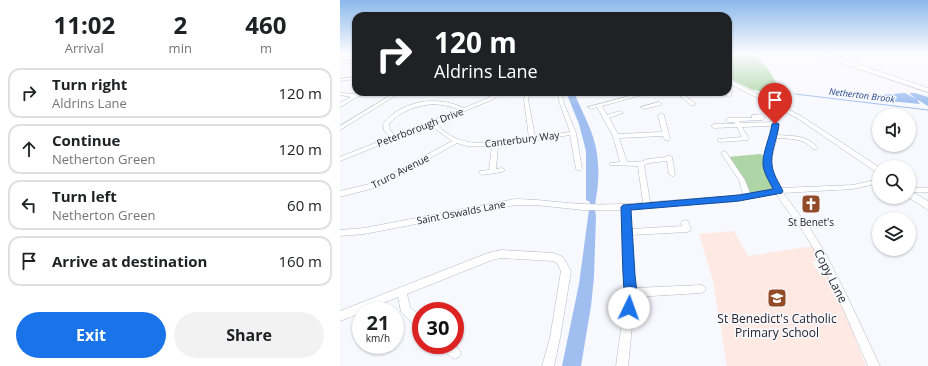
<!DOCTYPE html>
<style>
:root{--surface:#fff;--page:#f2f2f2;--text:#202124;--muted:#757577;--line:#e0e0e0;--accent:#1a73e8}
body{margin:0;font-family:"Open Sans",sans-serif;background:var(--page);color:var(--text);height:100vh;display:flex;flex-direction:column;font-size:15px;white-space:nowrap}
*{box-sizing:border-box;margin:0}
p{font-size:13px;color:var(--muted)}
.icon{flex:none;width:22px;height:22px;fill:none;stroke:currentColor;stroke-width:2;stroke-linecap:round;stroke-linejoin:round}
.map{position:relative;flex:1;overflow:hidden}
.drawer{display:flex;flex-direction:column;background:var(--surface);width:340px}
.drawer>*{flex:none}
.hud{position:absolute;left:12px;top:12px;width:380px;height:84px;border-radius:12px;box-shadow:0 1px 3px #0004;background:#202124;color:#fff;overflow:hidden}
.buttons{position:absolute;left:532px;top:108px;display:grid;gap:8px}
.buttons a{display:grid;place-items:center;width:44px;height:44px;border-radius:50%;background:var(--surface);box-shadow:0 1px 3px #0004;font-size:20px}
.speed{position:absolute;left:12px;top:302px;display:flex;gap:8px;font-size:20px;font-weight:700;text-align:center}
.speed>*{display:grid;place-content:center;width:52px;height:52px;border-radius:50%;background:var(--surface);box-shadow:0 1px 3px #0004;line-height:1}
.speed small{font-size:10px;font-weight:400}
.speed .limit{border:6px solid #d22;background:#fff;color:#111}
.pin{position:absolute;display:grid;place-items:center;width:34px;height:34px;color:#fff;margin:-41px -17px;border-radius:50% 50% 50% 0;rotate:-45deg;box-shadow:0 0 4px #0007}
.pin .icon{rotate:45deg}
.me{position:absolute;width:44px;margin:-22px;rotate:3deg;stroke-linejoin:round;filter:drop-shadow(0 0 3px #0008)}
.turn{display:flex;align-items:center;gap:14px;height:84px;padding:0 16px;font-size:18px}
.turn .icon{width:52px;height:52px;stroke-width:2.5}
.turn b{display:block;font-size:28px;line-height:34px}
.eta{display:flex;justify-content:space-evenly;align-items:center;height:68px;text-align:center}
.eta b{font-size:24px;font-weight:700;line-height:28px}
.primary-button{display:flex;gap:8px;margin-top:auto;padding:8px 16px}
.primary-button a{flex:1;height:46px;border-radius:24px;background:var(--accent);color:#fff;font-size:16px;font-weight:700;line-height:46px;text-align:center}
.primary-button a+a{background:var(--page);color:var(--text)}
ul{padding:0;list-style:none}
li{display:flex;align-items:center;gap:12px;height:50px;margin:0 8px 6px;padding:0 8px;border:2px solid var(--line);border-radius:12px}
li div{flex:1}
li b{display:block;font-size:15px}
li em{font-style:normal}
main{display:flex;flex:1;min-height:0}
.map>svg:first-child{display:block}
</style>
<main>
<section class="drawer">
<div class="eta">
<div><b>11:02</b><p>Arrival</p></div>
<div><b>2</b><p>min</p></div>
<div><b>460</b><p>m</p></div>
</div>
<ul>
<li><svg class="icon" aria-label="right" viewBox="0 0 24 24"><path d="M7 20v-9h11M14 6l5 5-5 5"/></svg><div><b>Turn right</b><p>Aldrins Lane</p></div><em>120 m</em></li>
<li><svg class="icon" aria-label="ahead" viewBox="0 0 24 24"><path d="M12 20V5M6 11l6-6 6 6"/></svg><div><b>Continue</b><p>Netherton Green</p></div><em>120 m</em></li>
<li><svg class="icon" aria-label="left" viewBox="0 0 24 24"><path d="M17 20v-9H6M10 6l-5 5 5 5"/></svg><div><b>Turn left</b><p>Netherton Green</p></div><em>60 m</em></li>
<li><svg class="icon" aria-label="arrive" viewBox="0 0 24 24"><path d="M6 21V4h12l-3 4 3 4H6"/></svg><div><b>Arrive at destination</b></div><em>160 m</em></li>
</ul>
<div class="primary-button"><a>Exit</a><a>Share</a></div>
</section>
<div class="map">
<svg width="588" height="366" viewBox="0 0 588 366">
<rect width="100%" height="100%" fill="#f8f8ff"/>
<path fill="#feeae3" d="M 394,231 L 408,256 L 473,246 L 478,257 L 478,260 L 472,262 L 481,276 L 488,276 L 506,315 L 526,366 L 387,366 L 373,281 L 359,234 Z"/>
<path fill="#add5a6" d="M 388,54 L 415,54 L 429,70 L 443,95 L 413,90 L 388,78 Z
M 420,154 L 423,155 L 424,170 L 433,187 L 432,189 L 409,194 L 387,157 Z"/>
<path fill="#a0bff0" d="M 226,92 L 234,92 C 242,113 254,131 257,154 C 258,163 259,172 258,182 C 258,193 253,205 256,216 L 254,277 L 251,306 L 241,366 L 222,366 L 239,284 L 250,202 L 246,200 L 246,151 L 239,124 Z
M 565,93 L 576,99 L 569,93 L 575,93 L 588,97 L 588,106 L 578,100 L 577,100 L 580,104 L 549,101 L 540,97 L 540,95 Z"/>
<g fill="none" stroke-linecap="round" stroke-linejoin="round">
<path stroke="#a0bff0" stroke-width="1" d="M 455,94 L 588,110"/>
<g stroke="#b8b9c3" stroke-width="1">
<path id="minor" d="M 4,55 L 7,56 L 0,60 L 0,57 Z
M 16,59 L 16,61 L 0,64 L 0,62 Z
M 16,77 L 16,79 L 0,81 L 0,79 Z
M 388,89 L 391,90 L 391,96 L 389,97 L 387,96 Z
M 20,92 L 26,92 L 0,107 L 0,103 L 11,97 L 0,95 L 0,93 L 16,94 Z
M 56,92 L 61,92 L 0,130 L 0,126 Z
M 155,92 L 160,92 L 154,99 L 95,123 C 102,129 109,136 118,139 C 137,147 168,141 189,138 L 184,99 L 186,92 L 190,92 L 188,99 L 195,137 L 230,132 L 219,101 L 218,92 L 222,92 L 223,101 L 236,133 L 242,169 L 241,170 L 237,170 L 236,169 L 230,135 L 158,146 L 156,169 L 162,168 L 165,170 L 162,172 L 142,175 L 139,173 L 140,171 L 149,170 L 152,146 L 127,146 L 117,143 L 38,187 L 0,197 L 0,191 L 34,183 L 112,141 L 90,125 L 0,161 L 0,157 L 50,137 L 44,130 L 43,124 C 62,100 97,95 124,108 L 150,97 ZM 94,104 C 103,105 111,106 119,110 L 55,135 L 50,130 L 49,124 C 61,110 76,106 94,104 Z
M 305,92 L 309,93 L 262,106 L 267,115 L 280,111 L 283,113 L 269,118 L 278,134 L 322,132 L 318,115 L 321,113 L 324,115 L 330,139 L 329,140 L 325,140 L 323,136 L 279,138 L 287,162 L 300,162 L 308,159 L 326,157 L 329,155 L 332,157 L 335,174 L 334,176 L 332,176 L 329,174 L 327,161 L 309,163 L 304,165 L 310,202 L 391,196 L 403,194 L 399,180 L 381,153 L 384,151 L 386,152 L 405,180 L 410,193 L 434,189 C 417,160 430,154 433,126 L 402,127 L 409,139 L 408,140 L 380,142 L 377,140 L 378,139 L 402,137 L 397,127 L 374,128 L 371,126 L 374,124 L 395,124 L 394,122 L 388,122 L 385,120 L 388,118 L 412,118 L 412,115 L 422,114 L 425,118 L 423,120 L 399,121 L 401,123 L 433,122 L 434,110 L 437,108 L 440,110 L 437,135 C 452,136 468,135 478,148 L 477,149 L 473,149 C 464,138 450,139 437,138 C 431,161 428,166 440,188 L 513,185 L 539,179 L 539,183 L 513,189 L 443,193 L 471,230 L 486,254 L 509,300 L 540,366 L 528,366 C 510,325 493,283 471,244 C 461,227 447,211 436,194 L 391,202 L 290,209 L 291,229 L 342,226 L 341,223 L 342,221 L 345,220 L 348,221 L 351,229 L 350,231 L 347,232 L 291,235 L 295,288 L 361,285 L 364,286 L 366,289 L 364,292 L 361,293 L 295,297 L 288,366 L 276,366 L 286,293 L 283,234 L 282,232 L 283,230 L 282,210 L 243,210 L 196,205 L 175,205 L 24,234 L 0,236 L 0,230 L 24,228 L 175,199 C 198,199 220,203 243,204 C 263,205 283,204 303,203 L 298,166 L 270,165 L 269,164 L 270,163 L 280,162 L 273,136 L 257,107 L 251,109 L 248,107 Z
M 341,92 L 345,92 L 345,96 L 355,103 L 355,105 L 351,105 L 341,97 Z
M 319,102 L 322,104 L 321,105 L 304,109 L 301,107 Z
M 569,188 L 588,188 L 588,192 L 569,192 Z
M 161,250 L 214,253 L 223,257 L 231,271 L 220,338 L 214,366 L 202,366 L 210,338 L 221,271 L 217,263 L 213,261 L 161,258 L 152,260 L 67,294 L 70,307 L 81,317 L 81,329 L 77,328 L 61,312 L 58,297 L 25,311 L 21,311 L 21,313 L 0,321 L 0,311 L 148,253 Z
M 118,332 L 122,333 L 123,337 L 122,341 L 115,344 L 115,333 Z
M 101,345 L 114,345 L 119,349 L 121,353 L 119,357 L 115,359 C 109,356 103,351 101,345 Z"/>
</g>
<g stroke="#b8b9c3" stroke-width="1">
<path id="major" d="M 388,79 L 461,116 L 539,167 L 539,174 L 457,118 L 388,83 Z
M 569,190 L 588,201 L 588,210 L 568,197 Z"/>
</g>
<g stroke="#b8b9c3" stroke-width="1">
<path id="highway" d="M 474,54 L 483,54 L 521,65 L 588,88 L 588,92 Z"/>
</g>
<use href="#minor" fill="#fff" fill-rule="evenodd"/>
<use href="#major" fill="#fff" fill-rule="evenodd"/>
<use href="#highway" fill="#fff" fill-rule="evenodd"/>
</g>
<linearGradient id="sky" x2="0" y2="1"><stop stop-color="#8bb8eb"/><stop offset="0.51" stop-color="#fcfcff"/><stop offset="1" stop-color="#fcfcff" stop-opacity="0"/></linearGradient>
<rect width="588" height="105" fill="url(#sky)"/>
<path fill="#1a73e8" stroke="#114b97" d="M 435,122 L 439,124 C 438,137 430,153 432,165 C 433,174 439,183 443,191 L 442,193 L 399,201 L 291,210 L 295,275 L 297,293 L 294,312 L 289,314 L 285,312 C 282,305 285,298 284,291 C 282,263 282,235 281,207 L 283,205 L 399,195 L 433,189 C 429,181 424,173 423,165 C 422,154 430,137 432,124 Z"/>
<defs>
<g id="church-square" transform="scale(1)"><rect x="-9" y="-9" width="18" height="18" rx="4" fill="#924b26" stroke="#f8f8ff"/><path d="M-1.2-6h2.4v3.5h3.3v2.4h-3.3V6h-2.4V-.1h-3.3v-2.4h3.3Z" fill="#fff"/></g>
<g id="school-square" transform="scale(1)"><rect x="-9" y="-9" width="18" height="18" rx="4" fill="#924b26" stroke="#f8f8ff"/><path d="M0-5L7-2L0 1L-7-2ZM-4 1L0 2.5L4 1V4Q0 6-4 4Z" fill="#fff"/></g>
</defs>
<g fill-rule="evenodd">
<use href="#church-square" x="471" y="204"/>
<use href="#school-square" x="437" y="298"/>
</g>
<g text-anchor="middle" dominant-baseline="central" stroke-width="3" stroke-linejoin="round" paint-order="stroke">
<g font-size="9" font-style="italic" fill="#274c87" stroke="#f8f8ff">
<text transform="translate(522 95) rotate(7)">Netherton Brook</text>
</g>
<g font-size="10" fill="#252529" stroke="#f8f8ff">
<text transform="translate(80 127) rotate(-21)">Peterborough Drive</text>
<text transform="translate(182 139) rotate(-7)">Canterbury Way</text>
<text transform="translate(60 171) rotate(-27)">Truro Avenue</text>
<text transform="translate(121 212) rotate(-11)">Saint Oswalds Lane</text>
</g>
<g font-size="10" fill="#252529" stroke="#f8f8ff">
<text x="471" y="222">St Benet's</text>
</g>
<g font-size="12" fill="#252529" stroke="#f8f8ff">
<text transform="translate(491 276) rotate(63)">Copy Lane</text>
</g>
<g font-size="12" fill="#252529" stroke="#f8f8ff">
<text x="437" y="318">St Benedict's Catholic<tspan x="437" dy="14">Primary School</tspan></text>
</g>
</g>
</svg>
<div class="buttons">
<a><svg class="icon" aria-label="sound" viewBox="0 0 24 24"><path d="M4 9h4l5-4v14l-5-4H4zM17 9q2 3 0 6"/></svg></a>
<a><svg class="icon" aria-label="search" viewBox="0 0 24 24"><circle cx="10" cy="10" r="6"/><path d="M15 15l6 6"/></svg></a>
<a><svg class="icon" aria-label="layers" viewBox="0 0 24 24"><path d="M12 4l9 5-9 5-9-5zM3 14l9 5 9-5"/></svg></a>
</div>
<div class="speed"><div>21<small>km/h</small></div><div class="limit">30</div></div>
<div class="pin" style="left:435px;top:124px;background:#d93025"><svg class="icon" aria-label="arrive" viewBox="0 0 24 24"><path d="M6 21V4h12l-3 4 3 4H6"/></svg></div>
<svg class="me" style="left:289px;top:308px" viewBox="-20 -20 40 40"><circle r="19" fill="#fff"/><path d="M0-13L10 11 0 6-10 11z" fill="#1a73e8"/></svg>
<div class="hud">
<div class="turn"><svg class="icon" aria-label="right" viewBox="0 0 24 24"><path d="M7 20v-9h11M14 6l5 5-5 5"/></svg><div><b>120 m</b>Aldrins Lane</div></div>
</div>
</div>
</main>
